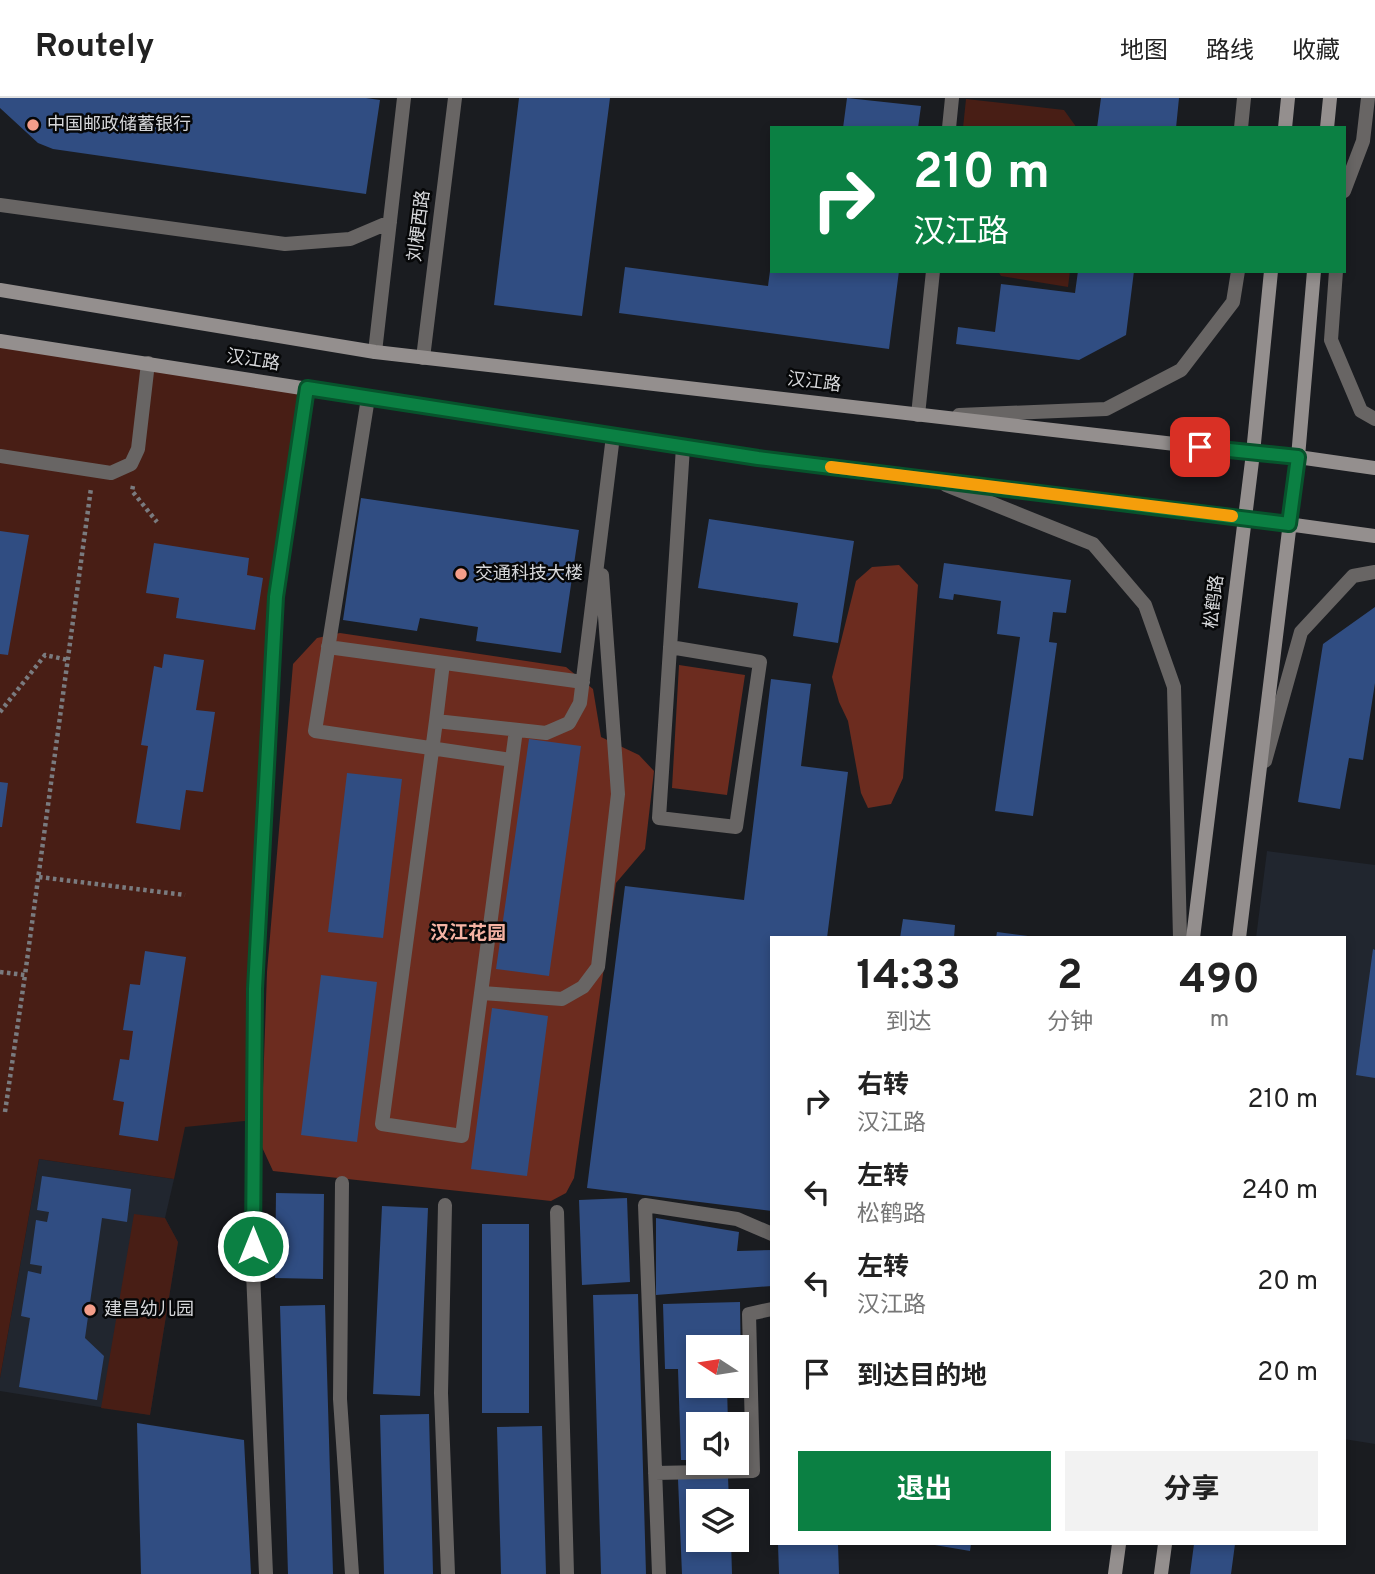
<!DOCTYPE html>
<html lang="zh">
<meta charset="utf-8">
<style>
:root{--surface:#fff;--page:#f2f2f2;--text:#222;--muted:#767676;--line:#e0e0e0;--accent:#0b8043}
body{margin:0;font-family:Overpass,"Noto Sans SC",sans-serif;background:var(--page);color:var(--text);height:100vh;display:flex;flex-direction:column;font-size:26px;white-space:nowrap}
*{box-sizing:border-box;margin:0}
p{font-size:23px;color:var(--muted)}
.icon{flex:none;width:38px;height:38px;fill:none;stroke:currentColor;stroke-width:2;stroke-linecap:round;stroke-linejoin:round}
.map{position:relative;flex:1;overflow:hidden}
.panel{position:absolute;left:770px;top:838px;width:576px;height:609px;display:flex;flex-direction:column;background:var(--surface);border-radius:0px;box-shadow:0 4px 10px #0003}
.panel>*{flex:none}
.top-card{position:absolute;left:770px;top:28px;width:576px;height:147px;border-radius:0px;box-shadow:0 4px 10px #0003;background:#0b8043;color:#fff;overflow:hidden}
.needle{width:46px;rotate:282deg}
.buttons{position:absolute;left:686px;top:1237px;display:grid;gap:14px}
.buttons a{display:grid;place-items:center;width:63px;height:63px;border-radius:0px;background:var(--surface);box-shadow:0 4px 10px #0003;font-size:35px}
.pin{position:absolute;display:grid;place-items:center;width:60px;height:60px;color:#fff;margin:-30px;border-radius:14px;box-shadow:0 4px 10px #0006}
.me{position:absolute;width:77px;margin:-38px;rotate:0deg;stroke-linejoin:round;filter:drop-shadow(0 0 5px #0008)}
.turn{display:flex;align-items:center;gap:24px;height:147px;padding:0 28px;font-size:32px}
.turn .icon{width:91px;height:91px;stroke-width:2.5}
.turn b{display:block;font-size:49px;line-height:60px}
.eta{display:flex;justify-content:space-evenly;align-items:center;height:119px;text-align:center}
.eta b{font-size:42px;font-weight:700;line-height:49px}
.button{display:flex;gap:14px;margin-top:auto;padding:14px 28px}
.button a{flex:1;height:80px;border-radius:0px;background:var(--accent);color:#fff;font-size:28px;font-weight:700;line-height:80px;text-align:center}
.button a+a{background:var(--page);color:var(--text)}
ul{padding:0;list-style:none}
li{display:flex;align-items:center;gap:21px;height:91px;padding:0 28px}
li div{flex:1}
li b{display:block;font-size:26px}
li em{font-style:normal}
header{display:flex;align-items:center;gap:42px;box-sizing:border-box;height:98px;padding:0 35px;background:var(--surface);border-bottom:2px solid var(--line)}
header strong{font-size:33px}
nav{display:flex;gap:38px;margin-inline-start:auto;font-size:24px}
.map>svg:first-child{display:block}
</style>
<header>
<strong>Routely</strong>
<nav><a>地图</a><a>路线</a><a>收藏</a></nav>
</header>
<div class="map">
<svg width="1375" height="1476" viewBox="0 0 1375 1476">
<rect width="100%" height="100%" fill="#1a1c20"/>
<path fill="#21262f" d="M 1267,753 L 1375,767 L 1375,1346 L 1344,1341 L 1344,840 L 1256,840 Z
M 39,1061 L 174,1081 L 165,1120 L 178,1144 L 150,1317 L 0,1293 L 0,1280 Z"/>
<path fill="#481e15" d="M 966,1 L 1064,12 L 1077,30 L 963,30 Z
M 998,173 L 1070,173 L 1068,189 L 1001,178 Z
M 0,243 L 307,290 L 276,499 L 254,1022 L 185,1029 L 174,1081 L 39,1061 L 0,1280 Z
M 134,1116 L 165,1120 L 178,1144 L 150,1317 L 101,1310 Z"/>
<path fill="#6c2c1f" d="M 899,467 L 918,487 L 903,680 L 891,706 L 868,710 L 861,695 L 848,623 L 839,604 L 832,579 L 856,483 L 872,469 Z
M 340,535 L 566,569 L 593,591 L 601,639 L 639,657 L 654,673 L 645,751 L 616,785 L 574,1080 L 566,1095 L 551,1103 L 273,1073 L 261,1047 L 267,874 L 293,566 L 317,540 Z
M 679,567 L 745,577 L 727,697 L 672,690 Z"/>
<path fill="#304d82" d="M 0,0 L 366,0 L 380,2 L 366,96 L 53,51 L 38,45 L 0,10 Z
M 519,0 L 610,0 L 582,218 L 494,207 Z
M 847,0 L 921,8 L 918,30 L 843,30 Z
M 1101,0 L 1179,0 L 1176,30 L 1097,30 Z
M 625,169 L 768,188 L 770,173 L 899,173 L 889,251 L 619,215 Z
M 1078,173 L 1134,173 L 1126,237 L 1079,262 L 956,246 L 958,229 L 995,234 L 1001,186 L 1075,195 Z
M 361,400 L 579,432 L 561,555 L 476,543 L 478,529 L 420,520 L 417,533 L 343,522 Z
M 709,421 L 854,443 L 838,545 L 793,538 L 798,505 L 698,490 Z
M 0,433 L 29,437 L 8,557 L 0,556 Z
M 154,445 L 249,460 L 247,477 L 263,480 L 255,532 L 176,520 L 179,500 L 146,495 Z
M 944,465 L 1071,482 L 1066,515 L 1053,514 L 1049,544 L 1057,545 L 1033,718 L 995,713 L 1020,539 L 997,536 L 1001,503 L 954,496 L 953,502 L 939,500 Z
M 1375,509 L 1375,585 L 1363,662 L 1349,660 L 1340,711 L 1298,704 L 1323,546 Z
M 164,556 L 204,562 L 196,612 L 215,614 L 203,694 L 186,692 L 180,732 L 136,725 L 148,648 L 141,647 L 154,568 L 162,570 Z
M 771,581 L 811,586 L 801,668 L 848,674 L 827,840 L 772,840 L 772,1113 L 587,1090 L 625,788 L 744,802 Z
M 529,641 L 581,648 L 549,878 L 496,871 Z
M 347,675 L 402,681 L 383,840 L 328,834 Z
M 0,684 L 8,685 L 2,729 L 0,729 Z
M 903,821 L 955,827 L 954,840 L 900,840 Z
M 997,834 L 1028,838 L 1028,840 L 996,840 Z
M 1373,851 L 1375,852 L 1375,980 L 1356,977 Z
M 145,853 L 186,859 L 158,1043 L 119,1037 L 124,1004 L 113,1002 L 120,961 L 129,962 L 133,933 L 123,932 L 130,886 L 140,887 Z
M 321,877 L 377,884 L 357,1044 L 301,1037 Z
M 492,910 L 548,918 L 527,1078 L 471,1071 Z
M 42,1078 L 131,1091 L 127,1124 L 102,1120 L 85,1240 L 104,1258 L 97,1302 L 19,1289 L 30,1220 L 21,1218 L 28,1173 L 41,1176 L 42,1168 L 30,1166 L 36,1122 L 47,1124 L 49,1114 L 37,1112 Z
M 276,1095 L 324,1096 L 323,1181 L 275,1180 Z
M 627,1100 L 630,1184 L 582,1187 L 579,1102 Z
M 382,1108 L 428,1110 L 420,1298 L 373,1296 Z
M 656,1120 L 739,1134 L 737,1153 L 772,1152 L 772,1188 L 656,1197 Z
M 482,1126 L 529,1126 L 529,1315 L 482,1315 Z
M 638,1196 L 646,1476 L 601,1476 L 593,1197 Z
M 740,1204 L 741,1274 L 737,1274 L 737,1250 L 698,1250 L 698,1288 L 727,1288 L 728,1326 L 698,1326 L 698,1362 L 681,1362 L 678,1271 L 665,1271 L 663,1206 Z
M 325,1207 L 333,1476 L 288,1476 L 280,1208 Z
M 429,1316 L 433,1476 L 384,1476 L 380,1317 Z
M 137,1325 L 244,1342 L 251,1476 L 141,1476 Z
M 542,1328 L 546,1476 L 501,1476 L 497,1329 Z
M 728,1379 L 729,1404 L 698,1404 L 698,1442 L 731,1442 L 732,1476 L 682,1476 L 678,1381 Z
M 778,1446 L 838,1446 L 839,1476 L 779,1476 Z
M 929,1446 L 971,1446 L 970,1453 Z
M 1194,1446 L 1235,1446 L 1231,1476 L 1190,1476 Z"/>
<g fill="none" stroke-linecap="round" stroke-linejoin="round">
<path stroke="#7a7b7f" stroke-width="4.5" stroke-dasharray="3.5 3.5" stroke-linecap="butt" d="M 133,388 L 132,393 L 157,424
M 0,614 L 45,557 L 68,562
M 39,779 L 185,797
M 0,874 L 25,877 L 91,390
M 5,1014 L 25,877"/>
<path stroke="#686564" stroke-width="14" d="M 949,30 L 952,0
M 0,107 L 285,146 L 350,141 L 390,124
M 375,254 L 404,0
M 368,300 L 315,633 L 512,662
M 918,317 L 933,173
M 0,358 L 111,375 L 131,366 L 138,351 L 148,265
M 328,549 L 583,584
M 670,549 L 760,564 L 736,729 L 659,720 L 683,349
M 436,623 L 443,565
M 516,632 L 462,1038 L 382,1026 L 436,623 L 546,635 L 569,625 L 580,605 L 613,338
M 482,895 L 562,901 L 583,889 L 598,869 L 618,696 L 602,477
M 342,1085 L 340,1301 L 352,1476
M 445,1107 L 441,1295 L 448,1476
M 557,1114 L 567,1476
M 655,1375 L 753,1373 L 749,1216 L 772,1211
M 659,1476 L 645,1107 L 737,1121 L 772,1136"/>
<path stroke="#686564" stroke-width="14" d="M 423,260 L 455,0
M 266,1476 L 253,1174 L 255,891 L 276,499 L 307,290"/>
<path stroke="#686564" stroke-width="14" d="M 1241,30 L 1244,0
M 1344,93 L 1363,43 L 1368,0
M 1336,173 L 1331,242 L 1361,313 L 1375,321
M 959,317 L 1106,311 L 1181,272 L 1233,204 L 1238,173
M 946,387 L 1093,446 L 1145,507 L 1174,589 L 1180,840
M 1265,663 L 1301,534 L 1353,478 L 1375,474"/>
<path stroke="#948f8e" stroke-width="14" d="M 1285,30 L 1288,0
M 1327,30 L 1330,0
M 0,192 L 375,254 L 1253,355 L 1298,359 L 1375,370
M 0,243 L 758,361 L 1244,420 L 1375,438
M 1193,840 L 1253,355 L 1271,173
M 1239,840 L 1298,359 L 1314,173
M 1115,1476 L 1119,1446
M 1161,1476 L 1165,1446"/>
</g>
<g fill="none" stroke-linecap="round" stroke-linejoin="round">
<g stroke="#07532c" stroke-width="18">
<path id="route" d="M 253,1148 L 255,891 L 276,499 L 307,290 L 758,360 L 1289,426 L 1298,359 L 1200,349"/>
</g>
<use href="#route" stroke="#0b8043" stroke-width="12"/>
<path stroke="#f59e0b" stroke-width="12" d="M 831,369 L 1232,418"/>
</g>
<g fill="#f49e8a" stroke="#060708" stroke-width="2.5">
<circle cx="33" cy="27" r="7"/>
<circle cx="461" cy="476" r="7"/>
<circle cx="90" cy="1212" r="7"/>
</g>
<g text-anchor="middle" dominant-baseline="central" stroke-width="5" stroke-linejoin="round" paint-order="stroke">
<g font-size="18" fill="#d7d8db" stroke="#060708" text-anchor="start">
<text x="47" y="27">中国邮政储蓄银行</text>
<text x="475" y="476">交通科技大楼</text>
<text x="104" y="1212">建昌幼儿园</text>
</g>
<g font-size="18" fill="#d7d8db" stroke="#060708">
<text transform="translate(420 128) rotate(-83)">刘梗西路</text>
<text transform="translate(253 263) rotate(9)">汉江路</text>
<text transform="translate(814 285) rotate(7)">汉江路</text>
<text transform="translate(1215 504) rotate(-83)">松鹤路</text>
</g>
<g font-size="19" font-weight="bold" fill="#f5b3a4" stroke="#060708">
<text x="468" y="836">汉江花园</text>
</g>
</g>
</svg>
<div class="buttons">
<a><svg class="needle" viewBox="-14 -14 28 28"><path d="M0-13l5 13h-10z" fill="#e53935"/><path d="M0 13l5-13h-10z" fill="#767676"/></svg></a>
<a><svg class="icon" aria-label="sound" viewBox="0 0 24 24"><path d="M4 9h4l5-4v14l-5-4H4zM17 9q2 3 0 6"/></svg></a>
<a><svg class="icon" aria-label="layers" viewBox="0 0 24 24"><path d="M12 4l9 5-9 5-9-5zM3 14l9 5 9-5"/></svg></a>
</div>
<div class="pin" style="left:1200px;top:349px;background:#d93025"><svg class="icon" aria-label="arrive" viewBox="0 0 24 24"><path d="M6 21V4h12l-3 4 3 4H6"/></svg></div>
<svg class="me" style="left:253px;top:1148px" viewBox="-20 -20 40 40"><circle r="17" fill="#0b8043" stroke="#fff" stroke-width="3"/><path d="M0-11L8 9 0 5-8 9z" fill="#fff"/></svg>
<div class="top-card">
<div class="turn"><svg class="icon" aria-label="right" viewBox="0 0 24 24"><path d="M7 20v-9h11M14 6l5 5-5 5"/></svg><div><b>210 m</b>汉江路</div></div>
</div>
<section class="panel">
<div class="eta">
<div><b>14:33</b><p>到达</p></div>
<div><b>2</b><p>分钟</p></div>
<div><b>490</b><p>m</p></div>
</div>
<ul>
<li><svg class="icon" aria-label="right" viewBox="0 0 24 24"><path d="M7 20v-9h11M14 6l5 5-5 5"/></svg><div><b>右转</b><p>汉江路</p></div><em>210 m</em></li>
<li><svg class="icon" aria-label="left" viewBox="0 0 24 24"><path d="M17 20v-9H6M10 6l-5 5 5 5"/></svg><div><b>左转</b><p>松鹤路</p></div><em>240 m</em></li>
<li><svg class="icon" aria-label="left" viewBox="0 0 24 24"><path d="M17 20v-9H6M10 6l-5 5 5 5"/></svg><div><b>左转</b><p>汉江路</p></div><em>20 m</em></li>
<li><svg class="icon" aria-label="arrive" viewBox="0 0 24 24"><path d="M6 21V4h12l-3 4 3 4H6"/></svg><div><b>到达目的地</b></div><em>20 m</em></li>
</ul>
<div class="button"><a>退出</a><a>分享</a></div>
</section>
</div>
